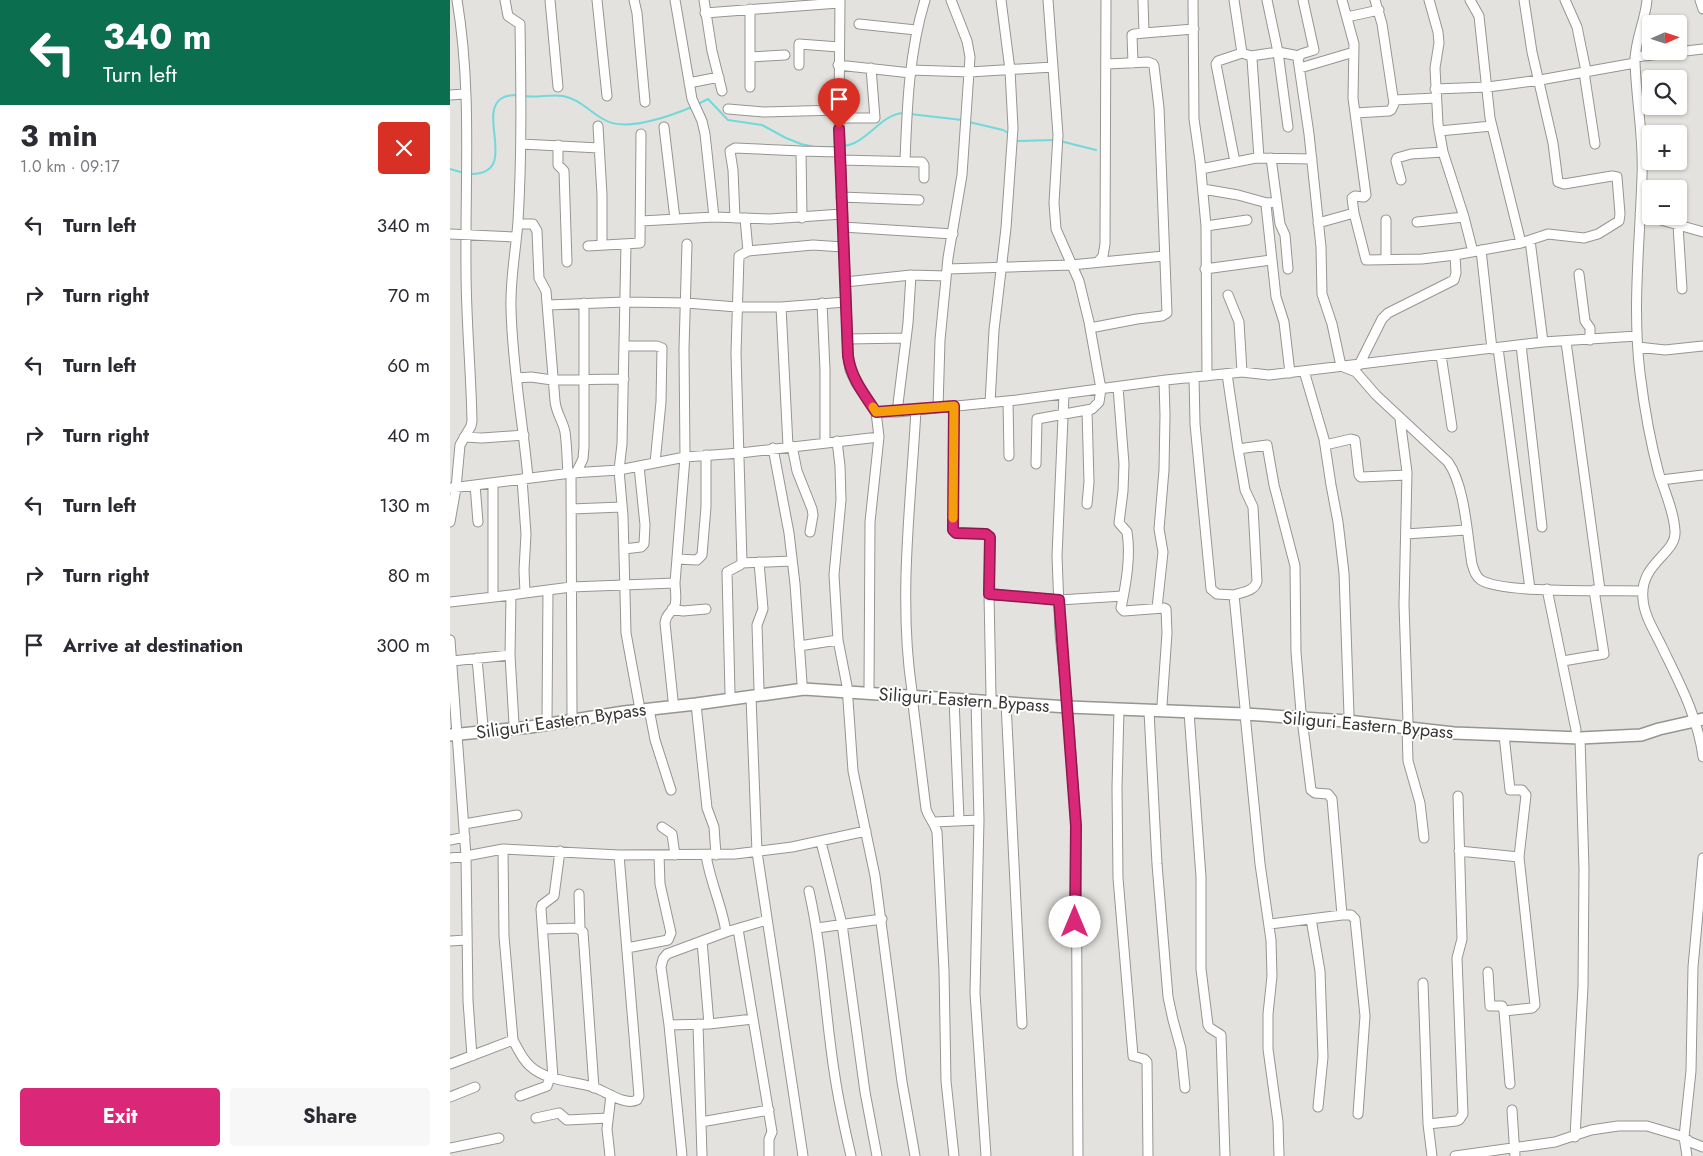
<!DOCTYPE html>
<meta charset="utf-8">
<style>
:root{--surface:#fff;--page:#f7f7f7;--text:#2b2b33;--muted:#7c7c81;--accent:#db2777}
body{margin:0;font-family:Jost,sans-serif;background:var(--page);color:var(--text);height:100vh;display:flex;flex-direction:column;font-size:19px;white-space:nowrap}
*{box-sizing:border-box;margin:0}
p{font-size:16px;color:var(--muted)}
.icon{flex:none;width:28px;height:28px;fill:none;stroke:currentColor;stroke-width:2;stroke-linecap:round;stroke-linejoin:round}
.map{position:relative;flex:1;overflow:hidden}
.sheet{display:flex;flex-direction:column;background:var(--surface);width:450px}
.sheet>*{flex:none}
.hud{background:#0b6e4f;color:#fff;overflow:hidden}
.needle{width:32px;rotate:87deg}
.tools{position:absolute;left:1192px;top:15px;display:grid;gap:10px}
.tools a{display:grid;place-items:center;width:45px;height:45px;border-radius:5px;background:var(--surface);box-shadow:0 1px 4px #0004;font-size:25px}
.pin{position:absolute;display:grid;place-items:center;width:42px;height:42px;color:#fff;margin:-51px -21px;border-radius:50% 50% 50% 0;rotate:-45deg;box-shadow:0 0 5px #0007}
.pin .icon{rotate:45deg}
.me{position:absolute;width:55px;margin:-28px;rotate:0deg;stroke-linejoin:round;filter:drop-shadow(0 0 4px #0008)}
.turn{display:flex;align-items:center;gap:18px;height:105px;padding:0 20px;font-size:22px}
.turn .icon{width:65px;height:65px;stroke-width:2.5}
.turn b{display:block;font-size:35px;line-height:42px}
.round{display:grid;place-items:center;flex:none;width:52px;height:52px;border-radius:5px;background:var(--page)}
.overview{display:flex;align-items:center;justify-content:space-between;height:85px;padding:0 20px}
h1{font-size:30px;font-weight:700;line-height:38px}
.action{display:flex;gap:10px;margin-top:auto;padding:10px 20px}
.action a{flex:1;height:58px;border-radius:5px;background:var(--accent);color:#fff;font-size:20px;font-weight:700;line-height:58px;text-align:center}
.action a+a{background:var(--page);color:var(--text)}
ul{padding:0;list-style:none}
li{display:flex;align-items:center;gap:15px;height:70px;padding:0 20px}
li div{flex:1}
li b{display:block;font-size:19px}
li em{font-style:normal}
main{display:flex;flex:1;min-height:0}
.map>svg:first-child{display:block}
</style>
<main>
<section class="sheet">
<div class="hud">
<div class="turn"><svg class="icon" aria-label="left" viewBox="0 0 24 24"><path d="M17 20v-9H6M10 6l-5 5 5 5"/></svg><div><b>340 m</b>Turn left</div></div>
</div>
<div class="overview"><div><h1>3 min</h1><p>1.0 km · 09:17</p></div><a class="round" style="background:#d93025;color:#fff"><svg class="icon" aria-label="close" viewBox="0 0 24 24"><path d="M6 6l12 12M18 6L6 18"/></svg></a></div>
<ul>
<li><svg class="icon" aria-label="left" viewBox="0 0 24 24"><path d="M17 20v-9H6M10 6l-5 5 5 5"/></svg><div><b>Turn left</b></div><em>340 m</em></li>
<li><svg class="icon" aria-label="right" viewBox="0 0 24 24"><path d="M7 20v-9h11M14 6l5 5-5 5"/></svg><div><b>Turn right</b></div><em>70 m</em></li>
<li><svg class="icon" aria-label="left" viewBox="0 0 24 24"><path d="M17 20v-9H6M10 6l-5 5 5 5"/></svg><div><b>Turn left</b></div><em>60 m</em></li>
<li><svg class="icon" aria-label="right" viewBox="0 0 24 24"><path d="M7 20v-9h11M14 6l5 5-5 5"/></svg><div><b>Turn right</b></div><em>40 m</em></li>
<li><svg class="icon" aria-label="left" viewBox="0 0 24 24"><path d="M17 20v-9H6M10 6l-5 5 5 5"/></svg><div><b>Turn left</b></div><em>130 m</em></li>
<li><svg class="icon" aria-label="right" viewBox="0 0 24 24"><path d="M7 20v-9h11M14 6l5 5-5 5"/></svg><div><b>Turn right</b></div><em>80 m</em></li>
<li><svg class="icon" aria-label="arrive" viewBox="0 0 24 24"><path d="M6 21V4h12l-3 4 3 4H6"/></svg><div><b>Arrive at destination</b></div><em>300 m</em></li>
</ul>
<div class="action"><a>Exit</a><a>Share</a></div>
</section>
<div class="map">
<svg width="1253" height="1156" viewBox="0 0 1253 1156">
<rect width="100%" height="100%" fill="#e4e2de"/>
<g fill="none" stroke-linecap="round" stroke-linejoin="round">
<path stroke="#71d9da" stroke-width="2" d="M 74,96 C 87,98 100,94 113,96 C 129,99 139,111 153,119 C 174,133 220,116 242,107
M 248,104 L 258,99 L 278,120 L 312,125 L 336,138 L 351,144 L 365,147 L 388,147
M 460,114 L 512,120
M 519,122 L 553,130 L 560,134
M 565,139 L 568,141 L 605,140
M 610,141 L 646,150
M 392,146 C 417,145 430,113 455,113
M 0,169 L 14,173
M 19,174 C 71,176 26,113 52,98 C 56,95 62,95 67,95"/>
<g stroke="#979591" stroke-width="11">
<path id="minor" d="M 55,0 L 58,16 L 70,24 C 71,89 72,155 68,221 C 66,250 60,279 61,308 C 62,364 73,423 78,478
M 100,0 L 108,87
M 147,0 L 157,96
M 184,0 L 187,13 L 195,102
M 225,0 L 242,99 L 252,121 L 255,134 L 264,217
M 254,0 L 262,51 L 272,91
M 390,0 L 389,118 L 398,356 L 400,370 L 406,383 L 426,412 L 429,437 L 420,522 L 419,688
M 693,0 L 694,33 L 744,29
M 743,0 L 744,119 L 750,161 L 756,226 L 757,376
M 784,0 L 792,53 L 801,56 L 802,59 L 809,158
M 817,0 L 828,52 L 838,127
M 853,0 L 864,50 L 851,54 L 848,59 L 859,134 L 871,247 L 872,294 L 882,324 L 891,366 L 906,372 L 926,395 L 998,462 C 1015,486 1017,534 1022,564 C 1024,570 1025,576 1031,580 C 1052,594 1163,590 1193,591
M 979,0 L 988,32 L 989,43 L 985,68 L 988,124 L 993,152 L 1014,217 L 1023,252
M 1020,0 L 1029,16 L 1040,118 L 1071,243
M 1115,0 L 1127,27 L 1136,71
M 1197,0 C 1195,22 1185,40 1185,61 C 1186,100 1194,137 1192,176 C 1190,242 1182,307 1190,373 C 1194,406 1200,441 1209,474 C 1215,492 1224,512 1225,531 C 1227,554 1189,563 1193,599 C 1194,616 1205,632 1212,647 C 1229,682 1248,717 1253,757
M 1250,0 L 1253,9
M 255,13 L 389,3
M 897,17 L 929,10
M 409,24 L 466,30
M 801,56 L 828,52 L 849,56
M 300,57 L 335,55
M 1185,57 L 1253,49
M 683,63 L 682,35 L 684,34 L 694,33
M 349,65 L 349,44 L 389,47
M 388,65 L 461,73
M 850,68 L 904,52
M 461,70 L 520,72 L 603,67
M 1134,72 L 1145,144
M 239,83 L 269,77
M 300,87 L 300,9
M 985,89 L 1038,87 L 1090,80 L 1185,63
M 0,95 L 15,94
M 944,100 L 986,98
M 278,109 L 314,112 L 389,110
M 905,113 L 939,111 L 941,110 L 944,104 L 932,24 L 925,0
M 389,118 L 425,118 L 421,68
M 148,126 L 152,195 L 152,245
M 214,127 L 225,219
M 989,131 L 1042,126
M 71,144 L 149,148
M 108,145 L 108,165 L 114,171 L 117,262
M 821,158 L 830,224 L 835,235 L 838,269
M 390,160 L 472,162 L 474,165 L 474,178
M 455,161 C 457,107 459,52 475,0
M 785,162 L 766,64 L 768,61 L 792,53
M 751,169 L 806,158 L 862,159
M 951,180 L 946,161 L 947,158 L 961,154 L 993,152
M 753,189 L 788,195 L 817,203
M 391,197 L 469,200
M 827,202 L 817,203 L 816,205 L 826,297 L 834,322 L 840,373
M 904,213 L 916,260 L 972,259 L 1005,255
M 1190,214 L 1253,232
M 285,218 L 283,170 L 280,151 L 285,148 L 351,151
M 352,218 L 351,151 L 389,152
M 936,220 L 936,259
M 191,221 L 264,217 L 320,219 L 392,214
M 967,222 L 1014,217
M 868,223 L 904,213 L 902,198 L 905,196 L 914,197 L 916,195 L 903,98 L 904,44 L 892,0
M 68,224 L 83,224 L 87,231 L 89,278 L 96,291 L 105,401 C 106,413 113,421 115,432 C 117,446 117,460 118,474
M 1228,225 L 1232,289
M 756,226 L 797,220
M 393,227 L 503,234
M 0,234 L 65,237
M 1080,240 L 1093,342
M 176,244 L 172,444 L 169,470 L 173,516 L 176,633 L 189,704
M 138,246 L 190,243 L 191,134
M 1031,250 L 1042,349
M 298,251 L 363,245 L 393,247
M 648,262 L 653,256 L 655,244 L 656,0
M 497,269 L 621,265 L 714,256
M 755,269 L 821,260
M 1129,274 L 1135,321 L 1140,328 L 1140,340
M 395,282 L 461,275 L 496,276
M 778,295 L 789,322 L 792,372
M 372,303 L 375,370 L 375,442
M 98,305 L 175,302 L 236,303 L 287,307 L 331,307
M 640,328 L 687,319 L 712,316 L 717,313 L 709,108 L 704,66 L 703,64 L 698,62 L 657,64
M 397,339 L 456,338
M 1116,342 L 1150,590
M 1071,345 L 1092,527
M 174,346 L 207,346 L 212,348 L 211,402 L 205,463
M 1188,347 L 1215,350 L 1253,346
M 1048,348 L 1080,589
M 991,355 L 1002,427
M 909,365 L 932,319 L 938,313 L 1004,280 L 1006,273 L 1005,255 L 1071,243 L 1098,234 L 1134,238 L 1148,234 L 1169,221 L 1170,214 L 1167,177 L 1162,176 L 1114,184 L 1108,182 L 1103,143 L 1082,52 L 1074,0
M 854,371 L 874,439 L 881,485 L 888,522 L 894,573 L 899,715
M 777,374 L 788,449 L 817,445 L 824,485 L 845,566 L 846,652 L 851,712
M 744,377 L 745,424 L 761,589 L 767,594 L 784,595 L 795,708
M 67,378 L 81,377 L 102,380 L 174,379
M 668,387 L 674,464 L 673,491 L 669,523 L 677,532 C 681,556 676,584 671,608 L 674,611 L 714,608 L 716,609 L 717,633 L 712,705
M 614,394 L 607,556 L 610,634 L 617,700 L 626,825 L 628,1156
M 558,401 L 559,456
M 540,403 L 544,330 L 556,228 L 563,128 L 560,70 L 551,0
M 504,406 L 503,530 L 506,533 L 537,534 L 540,539 L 539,594 L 541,696
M 488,408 L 490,340 L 498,258 L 512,175 L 520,57 L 517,41 L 501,0
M 637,411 L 639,482 L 637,504
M 426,412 L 447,412 L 567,400 L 716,380 L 792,372 L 819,375 L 1093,342 L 1187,336
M 447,412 L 458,323 L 461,275
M 950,419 L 957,472 L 954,605 L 958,721
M 14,437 L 32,438 L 74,435
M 387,441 L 390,466 L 391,500 L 384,575 L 388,640 L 397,686 L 403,771 L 425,876 L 452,1082 L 465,1156
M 875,445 L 901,439 L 905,440 L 909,475 L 911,477 L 957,475
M 338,446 L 331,307 L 396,302
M 342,446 L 347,471 L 362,509 L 363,515 L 360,532
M 323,448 L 339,533 L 345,584 L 352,683
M 586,464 L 587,419 L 642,409 L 649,402 L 651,389 L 639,322 L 629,281 L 606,229 L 604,203 L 608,135 L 598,0
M 121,473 L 122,715
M 126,473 L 133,459 L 134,447 L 134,303
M 72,479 L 76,534 L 74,570 L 75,593 L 121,587 L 225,583
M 1211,480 L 1253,475
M 25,485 L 28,522
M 1,488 L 121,473 L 169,470 L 235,457 L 290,453 L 429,437
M 121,509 L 172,507
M 0,522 L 6,488 L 10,445 L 21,426 L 22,421 C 21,370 16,320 16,269 C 15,180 22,89 7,0
M 956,534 L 1016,530
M 174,549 L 191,547 L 194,544 L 195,525 L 189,466
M 227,559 L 247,560 L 252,555 L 256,507 L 256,455
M 309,562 L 313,609 L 307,625 L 309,689
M 292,563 L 286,353 L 289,256 L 298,251 L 295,218
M 1097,589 L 1126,730
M 539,594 L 609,600 L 673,596
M 784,595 C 793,592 805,591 807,581 L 803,507 L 795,490 L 788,449
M 43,597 L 43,484
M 0,602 L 61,595
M 707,608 L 713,552 L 709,529 L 714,470 L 715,415 L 714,381
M 222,609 L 233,611 L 256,609
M 0,640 L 16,856 L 18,1001 L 22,1056
M 349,646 L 388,640
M 27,658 L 33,727
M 2,661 L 60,655
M 1113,661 L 1154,654 L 1144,590
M 462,691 C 448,599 461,502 466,410
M 280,693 L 277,572 L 290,565 L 292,563 L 342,561
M 462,696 L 476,809 C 479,819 484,821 487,832 L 494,971 L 496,1081 L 504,1156
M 301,697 L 307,852 L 353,1156
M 504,699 L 509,820
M 223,700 L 215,623 C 216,613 222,613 225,605 C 227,599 225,589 225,583 L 235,457 L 234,349 L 237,244
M 526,700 L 529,820 L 525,993 L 536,1156
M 556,703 L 572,1024
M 246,704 L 257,808 L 264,827 L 266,855
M 199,709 L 205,740 L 221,790
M 669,709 L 667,788 L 668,878 L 683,1056 L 694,1059 L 697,1062 L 698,1156
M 699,711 L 707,864 L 718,997 L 723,1020 L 731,1049 L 735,1088
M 739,712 L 751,877 L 751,969 L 758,1025 L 760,1028 L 771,1035 L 775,1156
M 795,714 L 810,864 L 821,940 L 822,976 L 818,1014 L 818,1049 L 828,1122 L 829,1156
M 852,719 L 861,790 L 865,793 L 878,794 L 882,799 L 892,915
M 97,720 L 98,590
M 64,724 L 60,655 L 61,595 L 75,593
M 957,727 L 958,761 L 970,803 L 974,838
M 1054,735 L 1060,790 L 1072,790 L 1076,795 L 1069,857 L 1085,1005 L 1082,1008 L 1054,1011 L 1060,1084
M 484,822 L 529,820
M 14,824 L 67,815
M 212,827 L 222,834 L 225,855
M 0,840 L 15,837
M 371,842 L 392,924 L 415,1092 L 427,1156
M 53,849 L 54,936 L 63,1040
M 1009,851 L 1069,857
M 256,855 C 260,882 272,905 276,932
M 0,858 L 16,856 L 53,849 L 169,855 L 285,854 L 342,847 L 416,831
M 359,891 C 373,953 375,1015 385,1077 C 389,1104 395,1130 401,1156
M 129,894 L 130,929
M 861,919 L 870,971 L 873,1057 L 868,1107
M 820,924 L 892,915 L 901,915 L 905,919 L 915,1016 L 908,1114
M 367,928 L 432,919
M 93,929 L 127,928 L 133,932 L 144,1088
M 288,929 L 322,1132 L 319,1139 L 319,1156
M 0,941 L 16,940
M 252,941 L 259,1024
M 177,948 L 218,940 L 221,933 L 210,884 L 209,855
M 1038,972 L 1040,1006 L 1052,1006 L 1054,1011
M 973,983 L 978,1124
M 248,1024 L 252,1156
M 219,1025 L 259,1024 L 303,1019
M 0,1064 L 63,1040 C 68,1049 72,1059 80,1066 C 96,1081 123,1081 143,1087 C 156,1091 174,1106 187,1100 L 189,1096 L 169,855
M 103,1078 L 91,909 L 92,905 L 104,896 L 110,851
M 70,1096 L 97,1086 L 100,1077
M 0,1097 L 25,1087
M 1062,1110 L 1065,1156
M 86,1118 L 109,1113 L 117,1120 L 158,1118
M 251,1122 L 319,1110
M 1125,1137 L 1133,987 L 1134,869 L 1130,738
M 0,1148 L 49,1138
M 160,1156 L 157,1129 L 161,1095
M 232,1156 L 219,1025 L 211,967 L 213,959 L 217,954 L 276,932 L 317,920
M 982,1156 L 978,1124 L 1006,1121 L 1009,1120 L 1013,1114 L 1007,958 L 1012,939 L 1008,796
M 1005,1156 L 1105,1142 L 1141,1130 L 1168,1126 L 1197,1126 L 1234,1137 L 1240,1142 L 1253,1147
M 1237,1156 L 1234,1137 L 1241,1071 L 1243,967 L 1253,858"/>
</g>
<g stroke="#979591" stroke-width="14">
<path id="major" d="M 0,735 L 80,727 L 174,712 L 246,704 L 354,689 L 618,707 L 795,714 L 897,721 L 1004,733 L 1130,738 L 1191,735 L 1209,729 L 1253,719"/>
</g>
<use href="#minor" stroke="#fff" stroke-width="9"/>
<use href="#major" stroke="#fff" stroke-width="11"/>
</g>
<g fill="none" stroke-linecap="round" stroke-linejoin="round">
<g stroke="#8e194d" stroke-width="12">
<path id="route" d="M 389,129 L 398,356 C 401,378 414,394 426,412 L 504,406 L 503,530 L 506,533 L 536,534 L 540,537 L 539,594 L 609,600 L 626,826 L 625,922"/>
</g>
<use href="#route" stroke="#db2777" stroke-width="9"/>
<path stroke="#f59e0b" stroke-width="9" d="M 423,407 L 426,412 L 504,406 L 503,518"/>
</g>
<g text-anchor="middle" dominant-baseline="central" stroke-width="4" stroke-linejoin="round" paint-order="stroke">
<g font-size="18" fill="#373635" stroke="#fff">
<text transform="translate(514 700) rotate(4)">Siliguri Eastern Bypass</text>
<text transform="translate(111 721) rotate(-8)">Siliguri Eastern Bypass</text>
<text transform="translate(918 725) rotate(5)">Siliguri Eastern Bypass</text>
</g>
</g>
</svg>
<div class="tools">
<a><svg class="needle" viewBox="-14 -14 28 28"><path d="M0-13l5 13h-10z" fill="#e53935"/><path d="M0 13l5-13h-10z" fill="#7c7c81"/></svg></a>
<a><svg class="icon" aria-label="search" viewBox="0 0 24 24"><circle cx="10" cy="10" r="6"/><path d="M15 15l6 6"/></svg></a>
<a>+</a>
<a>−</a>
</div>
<div class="pin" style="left:389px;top:129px;background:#d93025"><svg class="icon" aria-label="arrive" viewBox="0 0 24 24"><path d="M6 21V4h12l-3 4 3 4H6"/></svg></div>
<svg class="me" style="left:625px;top:922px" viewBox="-20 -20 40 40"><circle r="19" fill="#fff"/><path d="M0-13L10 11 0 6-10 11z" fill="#db2777"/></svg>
</div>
</main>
